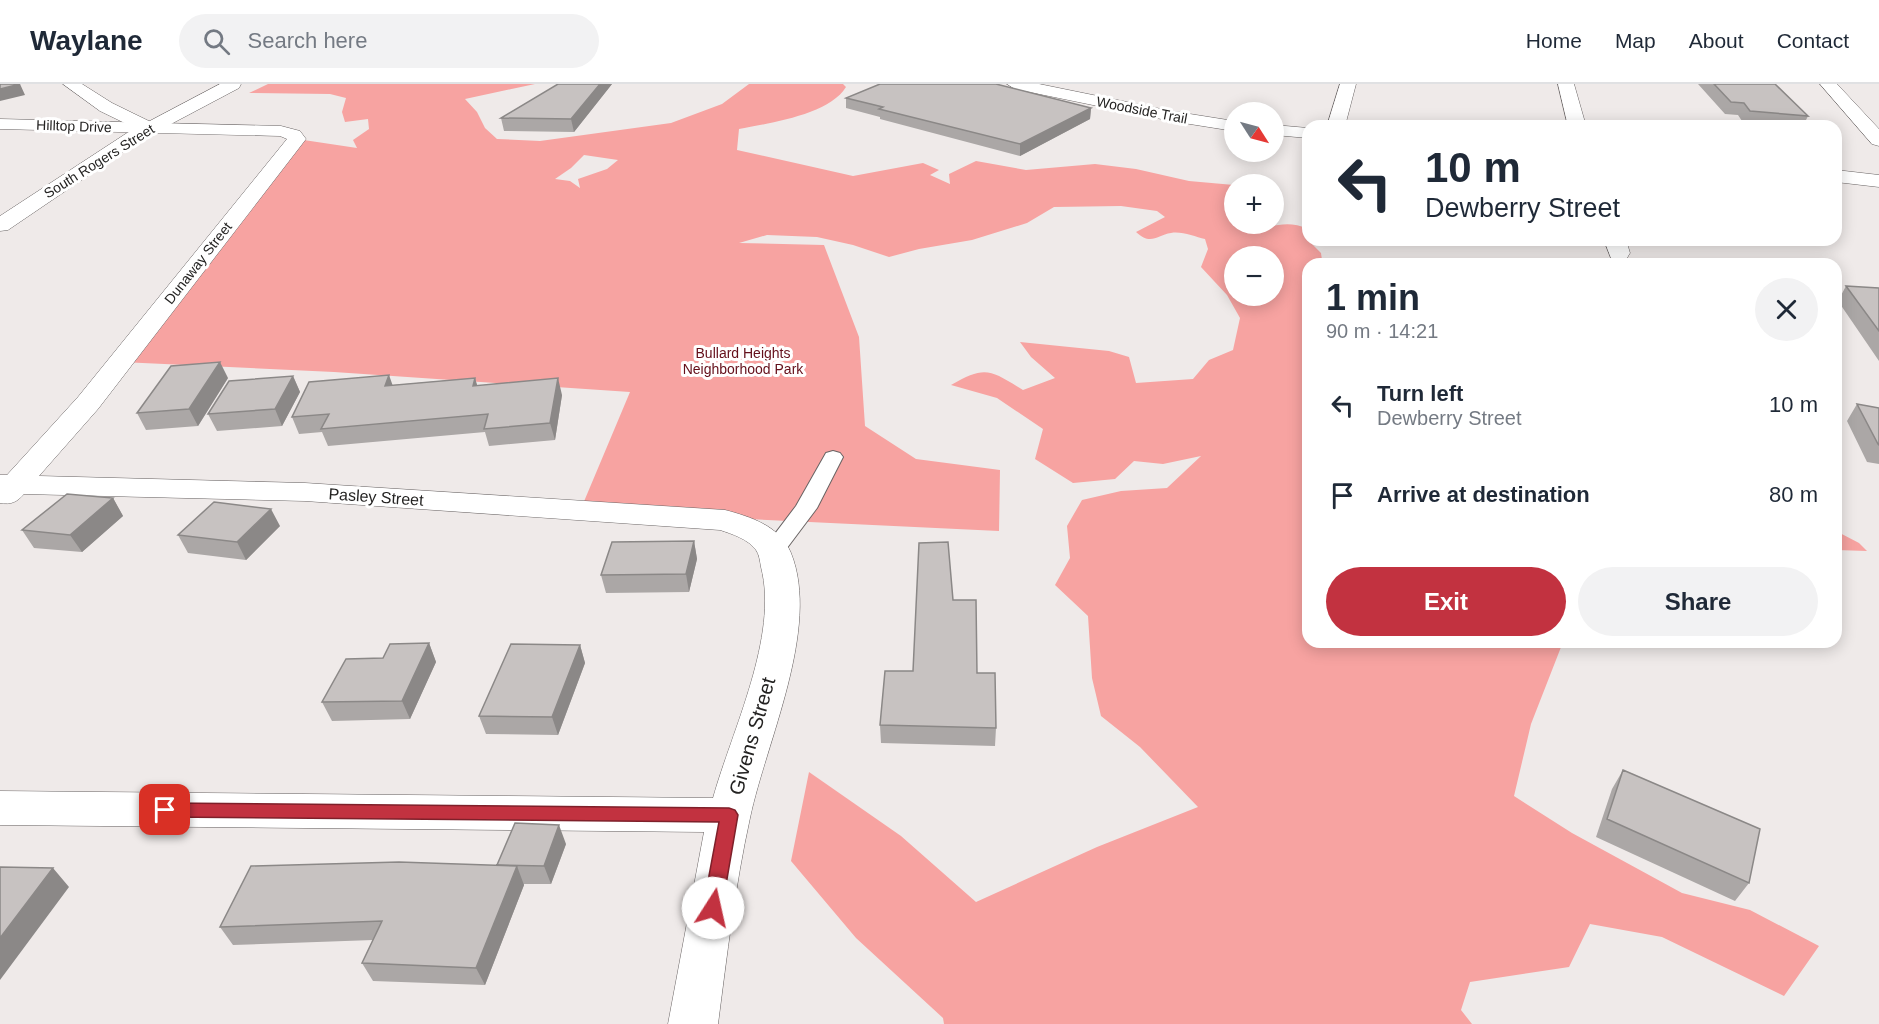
<!DOCTYPE html>
<meta charset="utf-8">
<style>
:root{--surface:#fff;--page:#f2f2f3;--text:#1f2937;--muted:#747a83;--line:#e0e1e3;--accent:#c23240}
body{margin:0;font-family:Helvetica,sans-serif;background:var(--page);color:var(--text);height:100vh;display:flex;flex-direction:column;font-size:22px;white-space:nowrap}
*{box-sizing:border-box;margin:0}
p{font-size:20px;color:var(--muted)}
.icon{flex:none;width:33px;height:33px;fill:none;stroke:currentColor;stroke-width:2;stroke-linecap:round;stroke-linejoin:round}
.map{position:relative;flex:1;overflow:hidden}
.sheet{position:absolute;left:1302px;top:174px;width:540px;height:390px;display:flex;flex-direction:column;background:var(--surface);border-radius:18px;box-shadow:0 3px 15px #0003}
.sheet>*{flex:none}
.banner{position:absolute;left:1302px;top:36px;width:540px;height:126px;border-radius:18px;box-shadow:0 3px 15px #0003;background:#fff;color:var(--text);overflow:hidden}
.needle{width:39px;rotate:126deg}
.tools{position:absolute;left:1224px;top:18px;display:grid;gap:12px}
.tools a{display:grid;place-items:center;width:60px;height:60px;border-radius:50%;background:var(--surface);box-shadow:0 3px 15px #0003;font-size:30px}
.pin{position:absolute;display:grid;place-items:center;width:51px;height:51px;color:#fff;margin:-26px;border-radius:12px;box-shadow:0 3px 9px #0006}
.me{position:absolute;width:66px;margin:-33px;rotate:10deg;stroke-linejoin:round;filter:drop-shadow(0 0 4px #0008)}
.turn{display:flex;align-items:center;gap:21px;height:126px;padding:0 24px;font-size:27px}
.turn .icon{width:78px;height:78px;stroke-width:2.5}
.turn b{display:block;font-size:42px;line-height:51px}
.round{display:grid;place-items:center;flex:none;width:63px;height:63px;border-radius:32px;background:var(--page)}
.summary{display:flex;align-items:center;justify-content:space-between;height:102px;padding:0 24px}
h1{font-size:36px;font-weight:700;line-height:45px}
.button{display:flex;gap:12px;margin-top:auto;padding:12px 24px}
.button a{flex:1;height:69px;border-radius:36px;background:var(--accent);color:#fff;font-size:24px;font-weight:700;line-height:69px;text-align:center}
.button a+a{background:var(--page);color:var(--text)}
ul{padding:0;list-style:none}
li{display:flex;align-items:center;gap:18px;height:90px;padding:0 24px}
li div{flex:1}
li b{display:block;font-size:22px}
li em{font-style:normal}
header{display:flex;align-items:center;gap:36px;box-sizing:border-box;height:84px;padding:0 30px;background:var(--surface);border-bottom:2px solid var(--line)}
header strong{font-size:28px}
nav{display:flex;gap:33px;margin-inline-start:auto;font-size:21px}
.search{width:420px;height:54px;background:var(--page);display:flex;align-items:center;gap:15px;box-sizing:border-box;padding:0 21px;border-radius:33px;color:var(--muted);font-size:22px}
.map>svg:first-child{display:block}
</style>
<header>
<strong>Waylane</strong>
<div class="search"><svg class="icon" aria-label="search" viewBox="0 0 24 24"><circle cx="10" cy="10" r="6"/><path d="M15 15l6 6"/></svg>Search here</div>
<nav><a>Home</a><a>Map</a><a>About</a><a>Contact</a></nav>
</header>
<div class="map">
<svg width="1879" height="940" viewBox="0 0 1879 940">
<rect width="100%" height="100%" fill="#efeae9"/>
<path fill="#f7a3a1" fill-rule="evenodd" d="M 268,0 L 535,0 L 465,15 L 477,28 L 485,44 L 497,55 L 540,57 L 671,39 L 722,20 L 749,0 L 843,0 L 846,3 C 829,31 769,39 739,45 L 737,66 L 853,92 L 923,79 L 939,86 L 930,91 L 950,100 L 949,90 L 976,77 L 1026,86 L 1095,80 L 1136,85 L 1189,97 L 1234,101 L 1234,140 L 1241,140 L 1253,147 C 1273,142 1288,136 1308,145 L 1308,156 L 1313,156 L 1312,160 L 1321,169 L 1322,176 L 1390,180 L 1308,180 L 1308,558 L 1563,558 L 1531,640 L 1514,712 L 1572,749 L 1682,809 L 1750,826 L 1819,862 L 1784,912 L 1662,853 L 1590,840 L 1569,883 L 1470,898 L 1461,926 L 1472,940 L 944,940 L 943,934 L 856,854 L 791,777 L 809,688 L 901,752 L 976,818 L 1097,763 L 1198,723 L 1140,663 L 1101,632 L 1092,594 L 1088,532 L 1055,501 L 1070,474 L 1067,442 L 1082,416 L 1121,407 L 1167,404 L 1201,372 L 1163,380 L 1134,377 L 1115,395 L 1073,399 L 1035,375 L 1043,345 L 997,314 L 951,301 C 986,281 990,286 1023,306 L 1055,294 L 1031,273 L 1020,258 L 1109,267 L 1129,273 L 1136,299 L 1193,295 L 1209,276 L 1233,266 L 1240,234 L 1227,211 L 1201,183 L 1208,165 L 1205,155 C 1195,153 1182,147 1171,149 C 1157,151 1151,162 1136,148 L 1165,133 L 1157,127 L 1121,122 L 1054,123 L 1027,139 L 972,156 L 919,165 L 889,173 L 853,161 L 817,153 L 767,151 L 739,159 L 824,161 L 859,253 L 865,342 L 916,375 L 1000,386 L 999,447 L 580,427 L 630,308 L 334,288 L 121,278 L 297,55 L 357,64 L 353,56 L 369,45 L 368,35 L 345,38 L 342,28 L 346,14 L 330,10 L 249,9 ZM 584,71 L 618,76 L 607,85 L 578,95 L 580,104 L 570,97 L 555,95 L 571,84 ZM 1234,172 L 1274,172 L 1274,212 L 1234,212 Z
M 1836,447 L 1859,459 L 1867,467 L 1836,466 Z"/>
<g fill="none" stroke-linecap="round" stroke-linejoin="round">
<g stroke="#686363" stroke-width="2">
<path id="service" d="M 833,367 L 840,369 L 843,373 L 817,424 L 781,472 L 773,474 L 765,472 L 762,467 L 796,422 L 826,369 Z"/>
</g>
<g stroke="#686363" stroke-width="1">
<path id="minor" d="M 1007,0 L 1039,0 L 1171,27 L 1234,37 L 1234,47 L 1171,37 L 1015,5 Z
M 1340,0 L 1356,0 L 1345,42 L 1327,42 Z
M 1558,0 L 1574,0 L 1586,42 L 1568,42 Z
M 0,35 L 281,42 L 300,47 L 306,55 L 98,325 L 39,392 L 305,399 L 725,426 C 751,433 780,442 791,469 C 821,544 766,658 750,734 C 735,802 727,871 718,940 L 668,940 L 704,748 L 0,741 L 0,707 L 713,714 C 732,646 779,552 761,483 C 760,477 759,470 756,466 C 748,455 732,450 720,446 L 305,417 L 24,410 C 17,418 11,421 0,419 L 0,391 L 7,391 L 78,313 L 287,55 L 280,52 L 0,45 Z
M 1274,41 L 1308,44 L 1308,54 L 1274,51 Z
M 1836,86 L 1879,91 L 1879,103 L 1836,98 Z
M 1604,156 L 1626,156 L 1630,169 L 1627,174 L 1619,176 L 1611,174 Z"/>
</g>
<g stroke="#686363" stroke-width="1">
<path id="tertiary" d="M 63,0 L 82,0 L 112,19 L 155,40 L 158,44 L 155,48 L 143,48 L 100,27 Z
M 1820,0 L 1837,0 L 1879,45 L 1879,62 L 1872,60 Z"/>
</g>
<g stroke="#686363" stroke-width="1">
<path id="secondary" d="M 220,0 L 241,0 L 239,4 L 139,57 L 8,146 L 0,147 L 0,132 L 127,49 Z"/>
</g>
<use href="#service" fill="#fff" fill-rule="evenodd"/>
<use href="#minor" fill="#fff" fill-rule="evenodd"/>
<use href="#tertiary" fill="#fff" fill-rule="evenodd"/>
<use href="#secondary" fill="#fff" fill-rule="evenodd"/>
</g>
<path fill="#aba7a6" d="M 558,0 L 612,0 L 574,48 L 504,47 L 501,34 Z
M 1698,0 L 1775,0 L 1808,32 L 1803,42 L 1768,42 L 1744,40 L 1738,31 L 1725,30 Z
M 846,14 L 1091,24 L 1090,35 L 1020,72 L 880,35 L 880,33 L 846,24 Z
M 1846,202 L 1879,204 L 1879,277 L 1838,217 Z
M 293,292 L 300,308 L 282,342 L 217,347 L 208,330 Z
M 228,294 L 198,342 L 146,346 L 137,329 Z
M 475,294 L 477,302 L 562,311 L 555,356 L 489,362 L 485,348 L 328,362 L 322,348 L 299,350 L 292,333 L 393,301 Z
M 1857,320 L 1879,324 L 1879,380 L 1867,378 L 1847,337 Z
M 113,414 L 123,432 L 82,468 L 34,464 L 22,446 Z
M 280,442 L 246,476 L 188,469 L 178,451 Z
M 694,457 L 697,475 L 689,508 L 606,509 L 601,491 Z
M 953,516 L 996,644 L 995,662 L 881,659 L 880,641 L 913,587 Z
M 429,559 L 436,578 L 410,635 L 332,637 L 322,618 L 383,574 Z
M 580,561 L 585,579 L 558,651 L 486,650 L 479,632 Z
M 1623,686 L 1749,799 L 1735,817 L 1596,753 L 1612,705 Z
M 566,760 L 551,800 L 524,800 L 524,801 L 485,901 L 373,897 L 362,879 L 373,856 L 233,861 L 220,843 L 498,782 L 497,781 Z"/>
<path fill="#8b8887" d="M 20,0 L 25,11 L 0,17 L 0,5 Z
M 600,0 L 612,0 L 574,48 L 571,35 Z
M 1091,24 L 1090,35 L 1020,72 L 1020,60 Z
M 220,278 L 228,294 L 198,342 L 189,325 Z
M 389,291 L 395,308 L 385,302 Z
M 293,292 L 300,308 L 282,342 L 275,325 Z
M 475,294 L 480,311 L 473,302 Z
M 558,294 L 562,311 L 555,356 L 550,339 Z
M 113,414 L 123,432 L 82,468 L 70,451 Z
M 271,425 L 280,442 L 246,476 L 237,458 Z
M 694,457 L 697,475 L 689,508 L 686,490 Z
M 429,559 L 436,578 L 410,635 L 402,617 Z
M 580,561 L 585,579 L 558,651 L 552,633 Z
M 559,741 L 566,760 L 551,800 L 544,782 Z
M 517,782 L 524,801 L 485,901 L 476,884 Z
M 53,784 L 69,803 L 0,896 L 0,854 Z"/>
<path fill="#c7c2c1" stroke="#8b8887" stroke-width="1.5" d="M 0,0 L 20,0 L 0,5 Z
M 558,0 L 600,0 L 571,35 L 501,34 Z
M 880,0 L 996,0 L 1091,24 L 1020,60 L 879,25 L 883,23 L 846,14 Z
M 1714,0 L 1775,0 L 1808,32 L 1750,27 L 1744,19 L 1731,18 Z
M 1846,202 L 1879,204 L 1879,247 Z
M 220,278 L 189,325 L 137,329 L 171,282 Z
M 389,291 L 385,302 L 475,294 L 473,302 L 558,294 L 550,339 L 484,345 L 488,330 L 321,345 L 329,330 L 292,333 L 309,298 Z
M 293,292 L 275,325 L 208,330 L 229,297 Z
M 1857,320 L 1879,324 L 1879,361 L 1878,360 Z
M 67,410 L 113,414 L 70,451 L 22,446 Z
M 214,418 L 271,425 L 237,458 L 178,451 Z
M 694,457 L 686,490 L 601,491 L 612,458 Z
M 948,458 L 953,516 L 976,516 L 977,589 L 995,589 L 996,644 L 880,641 L 885,587 L 913,587 L 919,459 Z
M 429,559 L 402,617 L 322,618 L 346,575 L 383,574 L 390,560 Z
M 511,560 L 580,561 L 552,633 L 479,632 Z
M 1623,686 L 1760,745 L 1749,799 L 1607,735 Z
M 515,739 L 559,741 L 544,782 L 497,781 Z
M 399,778 L 517,782 L 476,884 L 362,879 L 382,837 L 220,843 L 251,782 Z
M 0,783 L 53,784 L 0,854 Z"/>
<path fill="#c23240" stroke="#7e202a" stroke-width="1.5" d="M 165,719 L 729,724 L 735,726 L 738,731 L 722,824 L 719,830 L 713,832 L 706,830 L 703,824 L 719,738 L 165,733 L 158,731 L 156,726 L 158,721 Z"/>
<g text-anchor="middle" dominant-baseline="central" stroke-width="6" stroke-linejoin="round" paint-order="stroke">
<g font-size="14" fill="#242322" stroke="#fff">
<text transform="translate(1142 26) rotate(11)">Woodside Trail</text>
<text transform="translate(74 42) rotate(2)">Hilltop Drive</text>
<text transform="translate(99 77) rotate(-32)">South Rogers Street</text>
<text transform="translate(198 179) rotate(-52)">Dunaway Street</text>
</g>
<g font-size="14" fill="#640f1a" stroke="#fff">
<text x="743" y="269">Bullard Heights<tspan x="743" dy="16">Neighborhood Park</tspan></text>
</g>
<g font-size="16" fill="#242322" stroke="#fff">
<text transform="translate(376 413) rotate(4)">Pasley Street</text>
</g>
<g font-size="20" fill="#242322" stroke="#fff">
<text transform="translate(752 652) rotate(-74)">Givens Street</text>
</g>
</g>
</svg>
<div class="tools">
<a><svg class="needle" viewBox="-14 -14 28 28"><path d="M0-13l5 13h-10z" fill="#e53935"/><path d="M0 13l5-13h-10z" fill="#747a83"/></svg></a>
<a>+</a>
<a>−</a>
</div>
<div class="pin" style="left:165px;top:726px;background:#d93025"><svg class="icon" aria-label="arrive" viewBox="0 0 24 24"><path d="M6 21V4h12l-3 4 3 4H6"/></svg></div>
<svg class="me" style="left:713px;top:824px" viewBox="-20 -20 40 40"><circle r="19" fill="#fff"/><path d="M0-13L10 11 0 6-10 11z" fill="#c23240"/></svg>
<div class="banner">
<div class="turn"><svg class="icon" aria-label="left" viewBox="0 0 24 24"><path d="M17 20v-9H6M10 6l-5 5 5 5"/></svg><div><b>10 m</b>Dewberry Street</div></div>
</div>
<section class="sheet">
<div class="summary"><div><h1>1 min</h1><p>90 m · 14:21</p></div><a class="round"><svg class="icon" aria-label="close" viewBox="0 0 24 24"><path d="M6 6l12 12M18 6L6 18"/></svg></a></div>
<ul>
<li><svg class="icon" aria-label="left" viewBox="0 0 24 24"><path d="M17 20v-9H6M10 6l-5 5 5 5"/></svg><div><b>Turn left</b><p>Dewberry Street</p></div><em>10 m</em></li>
<li><svg class="icon" aria-label="arrive" viewBox="0 0 24 24"><path d="M6 21V4h12l-3 4 3 4H6"/></svg><div><b>Arrive at destination</b></div><em>80 m</em></li>
</ul>
<div class="button"><a>Exit</a><a>Share</a></div>
</section>
</div>
